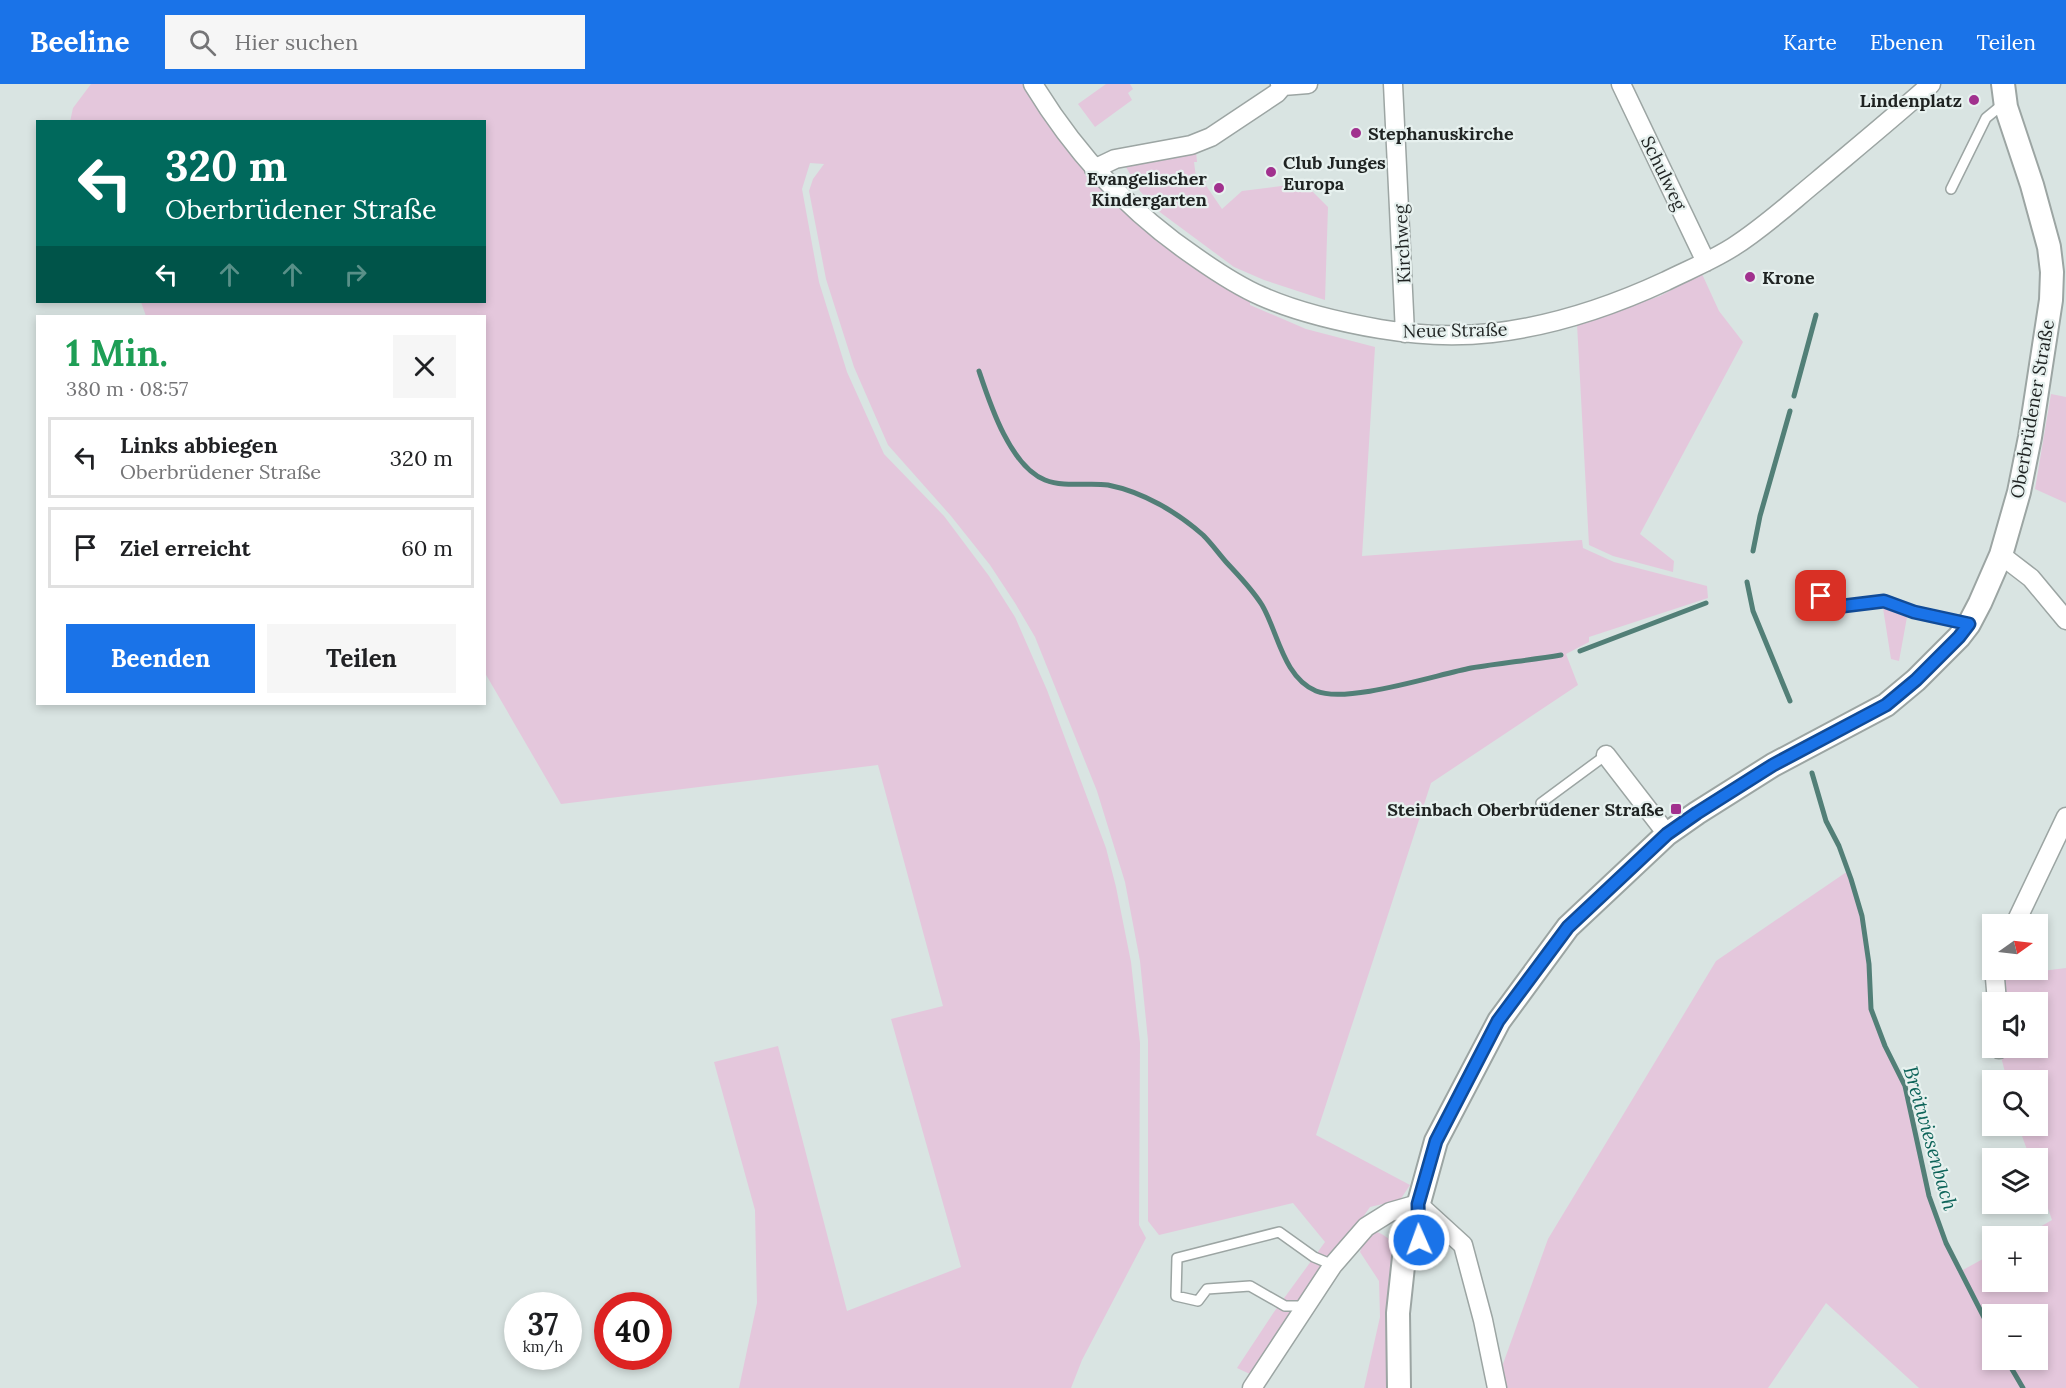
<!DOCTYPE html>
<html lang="de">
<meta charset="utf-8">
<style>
:root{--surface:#fff;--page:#f6f6f6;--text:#202124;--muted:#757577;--line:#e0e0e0;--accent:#1a73e8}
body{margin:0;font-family:Lora,serif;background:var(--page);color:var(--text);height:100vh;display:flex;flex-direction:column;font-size:22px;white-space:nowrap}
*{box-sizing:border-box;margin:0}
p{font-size:20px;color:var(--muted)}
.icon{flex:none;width:33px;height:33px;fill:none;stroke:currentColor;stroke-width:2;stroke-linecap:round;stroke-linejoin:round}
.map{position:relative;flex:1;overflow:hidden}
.drawer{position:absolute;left:36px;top:231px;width:450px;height:390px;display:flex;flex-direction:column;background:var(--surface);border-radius:0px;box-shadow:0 3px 9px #0003}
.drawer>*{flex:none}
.top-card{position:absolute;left:36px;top:36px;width:450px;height:183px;border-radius:0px;box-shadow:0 3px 9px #0003;background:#00695c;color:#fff;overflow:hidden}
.needle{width:39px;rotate:76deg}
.buttons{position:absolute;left:1982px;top:830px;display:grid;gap:12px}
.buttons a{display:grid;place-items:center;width:66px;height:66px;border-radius:0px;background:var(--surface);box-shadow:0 3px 9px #0003;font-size:30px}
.speed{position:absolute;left:504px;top:1208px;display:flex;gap:12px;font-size:30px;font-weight:700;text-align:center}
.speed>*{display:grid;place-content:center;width:78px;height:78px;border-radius:50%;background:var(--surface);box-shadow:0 3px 9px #0003;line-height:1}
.speed small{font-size:15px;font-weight:400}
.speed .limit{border:9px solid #d22;background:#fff;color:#111}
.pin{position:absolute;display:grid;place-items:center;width:51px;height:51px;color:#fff;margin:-26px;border-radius:12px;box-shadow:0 3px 9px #0006}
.me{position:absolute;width:66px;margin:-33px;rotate:358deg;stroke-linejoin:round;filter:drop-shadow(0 0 4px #0008)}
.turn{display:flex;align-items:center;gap:21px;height:126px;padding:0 30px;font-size:27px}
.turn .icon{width:78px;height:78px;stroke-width:2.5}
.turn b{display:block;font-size:42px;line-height:51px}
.lanes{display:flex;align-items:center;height:57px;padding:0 30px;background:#0003;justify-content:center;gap:30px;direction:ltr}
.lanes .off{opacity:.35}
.round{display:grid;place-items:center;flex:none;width:63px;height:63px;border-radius:0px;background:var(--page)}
.head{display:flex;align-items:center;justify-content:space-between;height:102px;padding:0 30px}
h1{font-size:36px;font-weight:800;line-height:45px;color:#1e9e55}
.primary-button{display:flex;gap:12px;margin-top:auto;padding:12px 30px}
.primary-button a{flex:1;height:69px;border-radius:0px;background:var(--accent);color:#fff;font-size:24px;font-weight:800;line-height:69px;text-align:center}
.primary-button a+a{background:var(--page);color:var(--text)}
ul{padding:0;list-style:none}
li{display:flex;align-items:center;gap:18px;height:81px;margin:0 12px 9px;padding:0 18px;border:3px solid var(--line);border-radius:0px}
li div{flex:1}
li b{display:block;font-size:22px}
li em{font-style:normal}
header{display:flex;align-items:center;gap:36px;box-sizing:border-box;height:84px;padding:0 30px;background:var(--accent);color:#fff}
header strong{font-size:28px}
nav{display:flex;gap:33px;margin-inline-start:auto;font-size:21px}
.search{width:420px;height:54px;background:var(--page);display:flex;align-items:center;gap:15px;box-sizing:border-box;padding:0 21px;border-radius:0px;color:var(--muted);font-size:22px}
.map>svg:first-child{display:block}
</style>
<header>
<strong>Beeline</strong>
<div class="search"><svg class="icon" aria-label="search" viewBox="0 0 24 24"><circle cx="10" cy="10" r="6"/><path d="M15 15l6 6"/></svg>Hier suchen</div>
<nav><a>Karte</a><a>Ebenen</a><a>Teilen</a></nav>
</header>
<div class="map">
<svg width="2066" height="1304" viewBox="0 0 2066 1304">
<rect width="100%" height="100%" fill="#d9e4e2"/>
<path fill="#e4c7dc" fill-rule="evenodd" d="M 91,0 L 1023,0 C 1078,97 1153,163 1250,217 L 1250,221 L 1306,245 L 1375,263 L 1362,472 L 1582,456 L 1583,464 L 1614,478 L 1707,502 L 1708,514 L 1589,553 L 1589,558 L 1566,570 L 1578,601 L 1431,699 L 1316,1051 L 1410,1101 L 1400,1116 L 1370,1123 L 1252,1291 L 1237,1284 L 1274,1228 L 1325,1158 L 1293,1119 L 1159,1151 L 1148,1137 L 1148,956 L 1140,877 L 1125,798 L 1097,707 L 1035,553 L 1015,519 L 990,481 L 951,432 L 888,361 L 854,283 L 826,195 L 809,107 L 813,95 L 824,80 L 810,79 L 802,105 L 819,198 L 847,288 L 884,370 L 944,432 L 989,492 L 1015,533 L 1047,606 L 1106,764 L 1116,803 L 1131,878 L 1140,959 L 1139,1141 L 1146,1154 L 1082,1276 L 1071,1304 L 739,1304 L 757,1219 L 755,1126 L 714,978 L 778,962 L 847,1227 L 961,1183 L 891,935 L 943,922 L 878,681 L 561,720 L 485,589 L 484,232 L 146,232 L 141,218 L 484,218 L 484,38 L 70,38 L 73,24 Z
M 1106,0 L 1130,0 L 1133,5 L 1128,9 L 1132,16 L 1095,43 L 1078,20 Z
M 1196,67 L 1197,78 L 1194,78 L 1196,93 L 1203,92 L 1206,98 L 1205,100 L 1222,125 L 1242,107 L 1304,99 L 1328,123 L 1325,216 L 1264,196 L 1234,183 L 1157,126 L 1139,106 L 1126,83 L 1127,79 Z
M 1702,190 L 1719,227 L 1743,258 L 1640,450 L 1674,477 L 1673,488 L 1613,472 L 1589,461 L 1577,240 L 1660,212 Z
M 2051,310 L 2066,313 L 2066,419 L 2035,405 Z
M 1883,524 L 1907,533 L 1899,577 L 1891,575 Z
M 1848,787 L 1862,832 L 1869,880 L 1871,925 L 1885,962 L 1905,1002 L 1929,1112 L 1946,1159 L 1961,1187 L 1992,1170 L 1992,1197 L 2037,1197 L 2037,1152 L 2024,1152 L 2052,1136 L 2037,1093 L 2037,1074 L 2030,1074 L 2018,1041 L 2037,1041 L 2037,996 L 2007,996 L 1999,965 L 1999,963 L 2037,963 L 2037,918 L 1992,918 L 1988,894 L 2066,884 L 2066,1304 L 1919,1304 L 1826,1219 L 1768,1304 L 1505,1304 L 1503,1280 L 1548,1155 L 1716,877 ZM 1992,1230 L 2037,1230 L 2037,1275 L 1992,1275 Z
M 1377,1148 C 1389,1153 1392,1157 1396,1169 L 1389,1304 L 1364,1304 L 1380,1233 L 1379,1197 L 1360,1168 L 1362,1162 L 1369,1151 Z"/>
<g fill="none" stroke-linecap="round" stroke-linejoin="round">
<path stroke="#527f77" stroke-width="5" d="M 979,287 C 990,320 1010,382 1045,396 C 1065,404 1088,398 1108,401 C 1143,408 1177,428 1203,451 C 1212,460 1219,470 1227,479 C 1239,492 1252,505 1262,521 C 1278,548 1283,593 1316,607 C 1347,620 1435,591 1471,584 C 1501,579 1531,576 1561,571
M 1794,312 L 1816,231
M 1753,467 L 1760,432 L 1790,327
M 1747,498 L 1753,527 L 1790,617
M 1580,567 L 1706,519
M 1812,689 L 1826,737 L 1839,762 L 1851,795 L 1862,832 L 1869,880 L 1871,925 L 1885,962 L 1905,1002 L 1929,1112 L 1946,1159 L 1992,1249
M 2006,1275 L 2023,1304"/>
<g stroke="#9ca5a3" stroke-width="12">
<path id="service" d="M 1951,105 L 1986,34 L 1997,25 L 2006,23
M 1821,512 L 1835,523 L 1884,517 L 1914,528 L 1967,540
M 1541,719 L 1606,671
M 1305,1222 L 1285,1222 L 1250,1202 L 1207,1205 L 1198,1217 L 1176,1212 L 1177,1174 L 1279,1148 L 1314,1173 L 1333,1181"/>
</g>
<g stroke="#9ca5a3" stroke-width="21">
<path id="minor" d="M 1033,0 C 1075,69 1129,128 1197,174 C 1217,188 1238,202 1261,212 C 1299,229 1340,238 1380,245 C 1416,251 1456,253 1492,249 C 1553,242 1610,223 1666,197 C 1688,186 1711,177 1733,163 C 1763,144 1789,120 1817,97 C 1855,65 1894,33 1931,0
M 1280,0 L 1283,2 L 1308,0
M 1393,0 L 1405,249
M 1621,0 L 1706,178
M 1094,85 L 1115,75 L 1191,61 L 1211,53 L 1277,9 L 1283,2
M 2001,471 L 2031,494 L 2066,536
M 1606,671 L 1667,750
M 2015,840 L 2066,733
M 1997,918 L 1995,894 L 1998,885
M 1999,963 L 1999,965
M 1252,1304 L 1333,1181 L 1366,1143 L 1390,1128 L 1418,1120 L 1463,1161 L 1483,1236 L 1497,1304"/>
</g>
<g stroke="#9ca5a3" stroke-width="26">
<path id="tertiary" d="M 1399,1304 L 1398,1229 L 1404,1173 L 1436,1057 L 1499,937 L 1568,843 L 1667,750 L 1697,729 L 1773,681 L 1886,621 L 1916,596 L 1959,553 L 1969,540 L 1980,519 L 2001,471 L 2019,408 L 2030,353 L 2051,216 L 2052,188 L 2049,163 L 2032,101 L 2006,23 L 2003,0"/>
</g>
<use href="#service" stroke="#fff" stroke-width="9"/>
<use href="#minor" stroke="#fff" stroke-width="18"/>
<use href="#tertiary" stroke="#fff" stroke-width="22"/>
</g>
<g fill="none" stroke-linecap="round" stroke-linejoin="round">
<g stroke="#114b97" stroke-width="15">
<path id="route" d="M 1419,1156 L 1418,1120 L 1436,1057 L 1498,937 L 1568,843 L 1667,750 L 1697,729 L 1773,681 L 1886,621 L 1916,596 L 1959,553 L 1969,540 L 1914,528 L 1884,517 L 1835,523 L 1821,512"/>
</g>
<use href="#route" stroke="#1a73e8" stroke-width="10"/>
</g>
<g fill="#a1318e" stroke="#e7f1ef" stroke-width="2">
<circle cx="1974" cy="16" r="6"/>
<circle cx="1356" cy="49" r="6"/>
<circle cx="1271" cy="88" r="6"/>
<circle cx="1219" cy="104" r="6"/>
<circle cx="1750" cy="193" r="6"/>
<rect x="1670" y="719" width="12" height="12" rx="3"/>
</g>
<g text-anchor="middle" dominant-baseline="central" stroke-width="4.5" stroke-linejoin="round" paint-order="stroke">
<g font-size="18" font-weight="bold" fill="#1f2322" stroke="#e7f1ef" text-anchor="end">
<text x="1962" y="16">Lindenplatz</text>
<text x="1368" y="49" text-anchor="start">Stephanuskirche</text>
<text x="1283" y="78" text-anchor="start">Club Junges<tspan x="1283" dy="21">Europa</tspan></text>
<text x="1207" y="94">Evangelischer<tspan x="1207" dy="21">Kindergarten</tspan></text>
<text x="1762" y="193" text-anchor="start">Krone</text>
<text x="1664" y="725">Steinbach Oberbrüdener Straße</text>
</g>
<g font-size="18" fill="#1f2322" stroke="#e7f1ef">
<text transform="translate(1664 89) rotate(64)">Schulweg</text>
<text transform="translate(1402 160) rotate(-93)">Kirchweg</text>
<text transform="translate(1455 246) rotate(-1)">Neue Straße</text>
<text transform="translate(2032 325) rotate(-80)">Oberbrüdener Straße</text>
</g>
<g font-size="20" font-style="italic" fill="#0d6459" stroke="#e7f1ef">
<text transform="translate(1931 1054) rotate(74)">Breitwiesenbach</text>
</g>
</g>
</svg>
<div class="buttons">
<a><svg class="needle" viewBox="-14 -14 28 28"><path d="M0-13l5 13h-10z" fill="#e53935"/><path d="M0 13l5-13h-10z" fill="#757577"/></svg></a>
<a><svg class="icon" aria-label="sound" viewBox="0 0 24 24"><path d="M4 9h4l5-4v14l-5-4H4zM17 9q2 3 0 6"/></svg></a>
<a><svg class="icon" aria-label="search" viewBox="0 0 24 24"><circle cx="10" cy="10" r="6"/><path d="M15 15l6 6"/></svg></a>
<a><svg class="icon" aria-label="layers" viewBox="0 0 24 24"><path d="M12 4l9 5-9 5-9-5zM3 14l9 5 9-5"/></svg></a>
<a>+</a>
<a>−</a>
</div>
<div class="speed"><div>37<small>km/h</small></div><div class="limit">40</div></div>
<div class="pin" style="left:1821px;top:512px;background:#d93025"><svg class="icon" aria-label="arrive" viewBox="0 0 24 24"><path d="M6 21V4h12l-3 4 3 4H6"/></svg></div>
<svg class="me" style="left:1419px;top:1156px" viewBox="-20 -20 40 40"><circle r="17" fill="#1a73e8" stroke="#fff" stroke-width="3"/><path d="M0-11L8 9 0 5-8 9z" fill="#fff"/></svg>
<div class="top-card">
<div class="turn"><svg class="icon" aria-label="left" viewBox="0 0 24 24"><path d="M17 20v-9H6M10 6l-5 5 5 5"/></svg><div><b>320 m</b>Oberbrüdener Straße</div></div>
<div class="lanes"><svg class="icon" aria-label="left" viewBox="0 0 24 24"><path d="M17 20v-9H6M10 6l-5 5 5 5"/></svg><svg class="icon off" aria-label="ahead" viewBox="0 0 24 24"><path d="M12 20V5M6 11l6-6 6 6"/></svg><svg class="icon off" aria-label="ahead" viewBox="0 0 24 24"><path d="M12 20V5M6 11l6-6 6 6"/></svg><svg class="icon off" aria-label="right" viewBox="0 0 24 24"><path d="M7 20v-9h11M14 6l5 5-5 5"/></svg></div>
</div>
<section class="drawer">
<div class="head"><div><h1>1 Min.</h1><p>380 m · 08:57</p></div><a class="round"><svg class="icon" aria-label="close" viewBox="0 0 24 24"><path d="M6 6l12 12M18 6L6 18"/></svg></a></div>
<ul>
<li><svg class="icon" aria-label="left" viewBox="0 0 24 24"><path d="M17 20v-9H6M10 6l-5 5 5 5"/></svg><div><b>Links abbiegen</b><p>Oberbrüdener Straße</p></div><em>320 m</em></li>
<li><svg class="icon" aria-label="arrive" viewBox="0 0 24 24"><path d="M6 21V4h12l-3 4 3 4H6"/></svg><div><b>Ziel erreicht</b></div><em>60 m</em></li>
</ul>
<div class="primary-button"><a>Beenden</a><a>Teilen</a></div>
</section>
</div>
